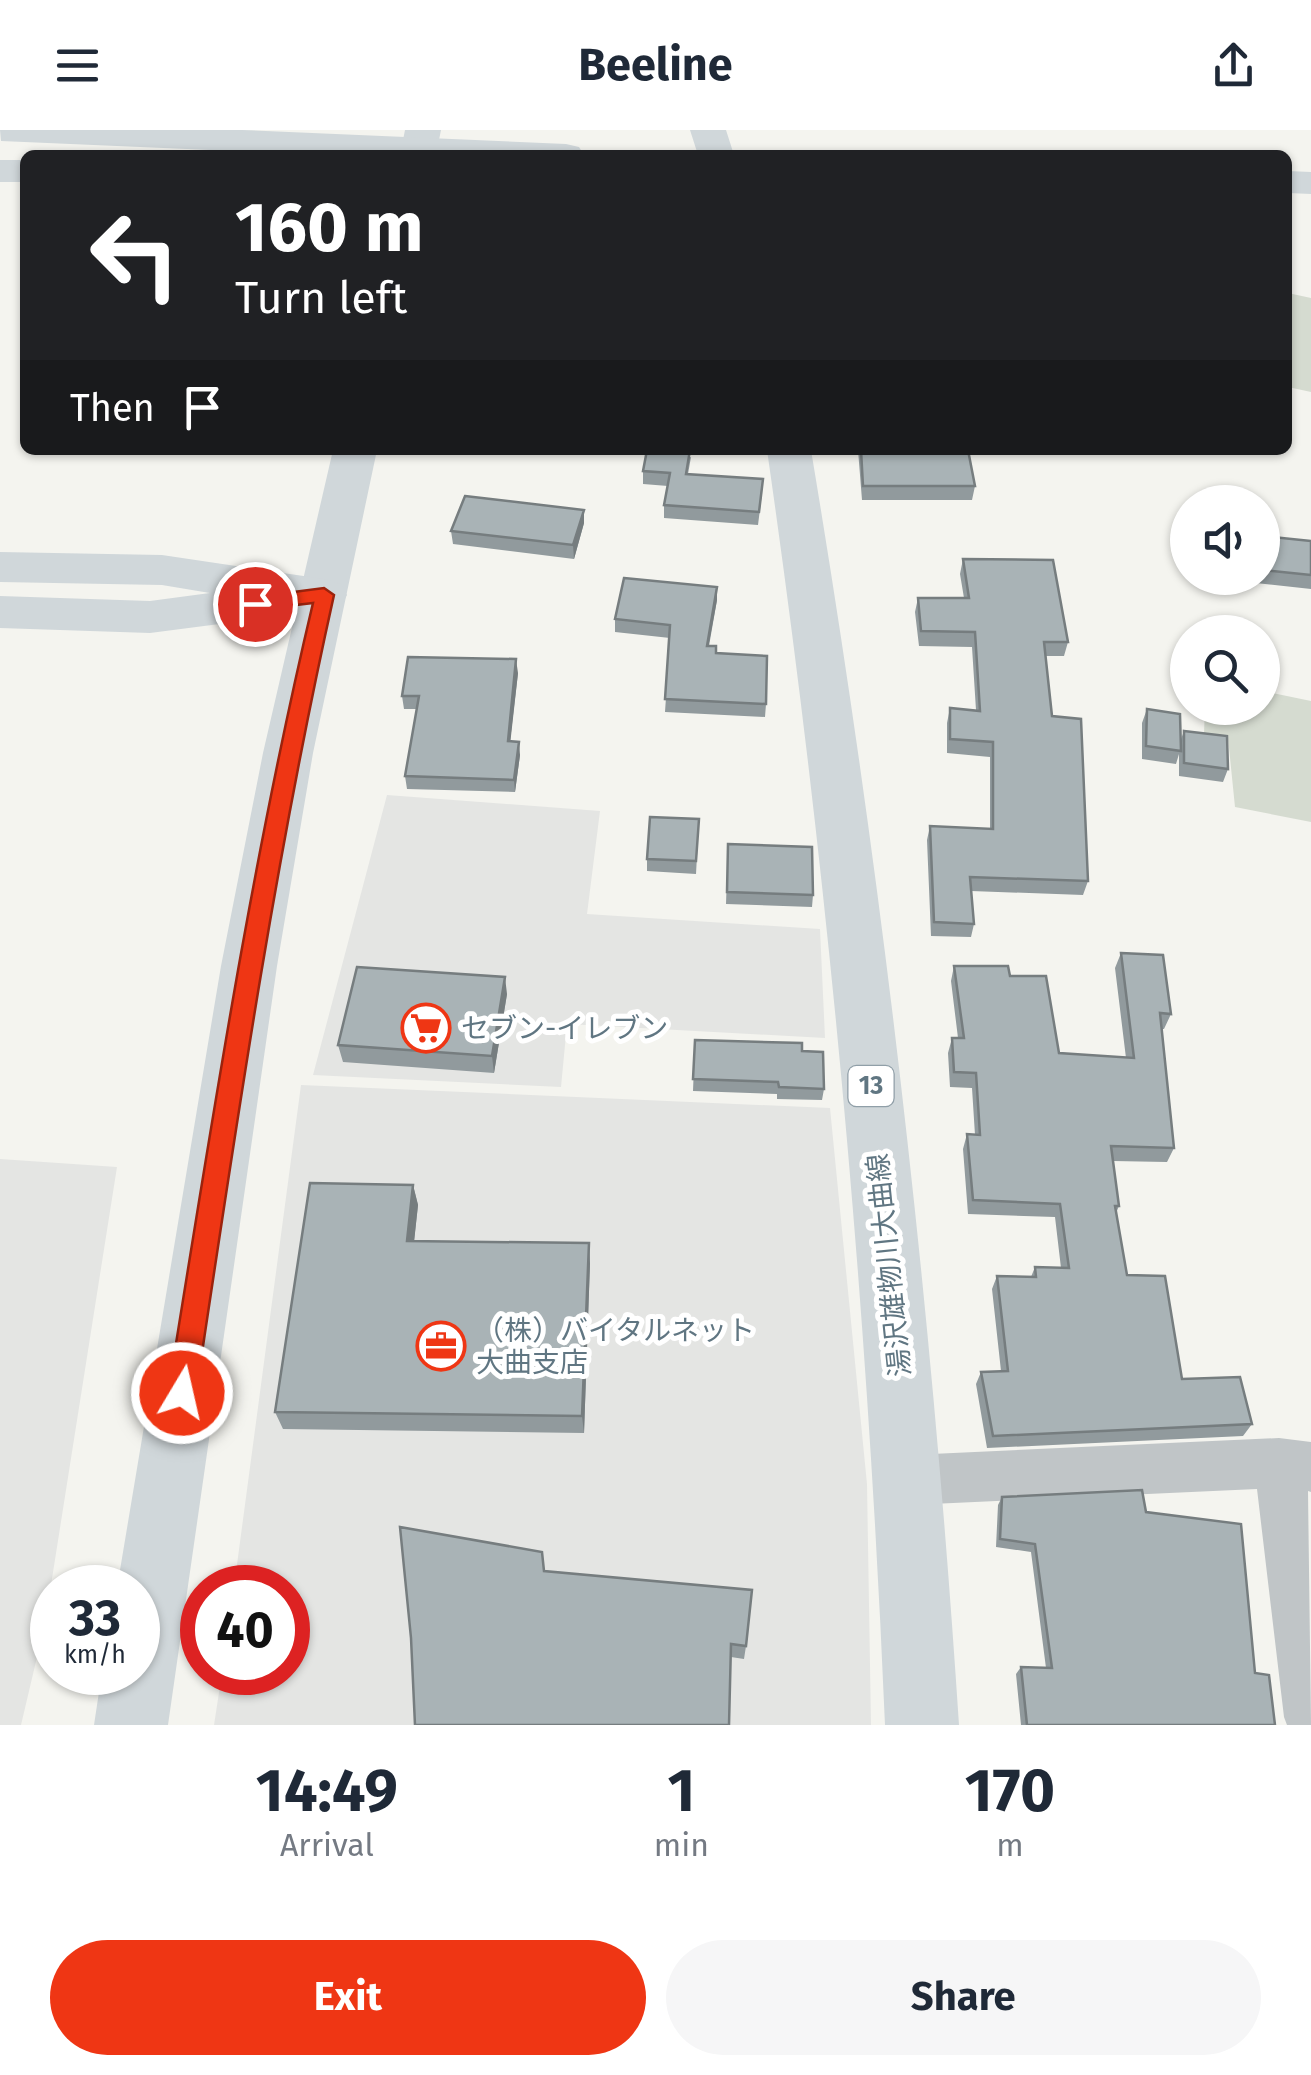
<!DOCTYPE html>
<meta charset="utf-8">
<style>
:root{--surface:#fff;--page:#f6f6f7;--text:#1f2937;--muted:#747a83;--accent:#ef3614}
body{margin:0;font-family:"Fira Sans","Noto Sans JP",sans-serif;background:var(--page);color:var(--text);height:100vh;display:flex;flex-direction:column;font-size:38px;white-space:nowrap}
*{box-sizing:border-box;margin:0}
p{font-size:32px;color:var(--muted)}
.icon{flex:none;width:55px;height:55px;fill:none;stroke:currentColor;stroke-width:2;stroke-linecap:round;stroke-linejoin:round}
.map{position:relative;height:1595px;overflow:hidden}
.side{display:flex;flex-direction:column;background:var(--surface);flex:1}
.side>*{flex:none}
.banner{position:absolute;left:20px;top:20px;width:1272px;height:305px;border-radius:15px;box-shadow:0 2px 8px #0004;background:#202124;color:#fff;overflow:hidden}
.tools{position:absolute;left:1170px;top:355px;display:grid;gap:20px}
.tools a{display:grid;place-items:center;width:110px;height:110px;border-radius:50%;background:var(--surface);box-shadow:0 2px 8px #0004;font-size:50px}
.speed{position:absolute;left:30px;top:1435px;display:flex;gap:20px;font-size:50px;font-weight:700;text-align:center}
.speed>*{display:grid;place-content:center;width:130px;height:130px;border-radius:50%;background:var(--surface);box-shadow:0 2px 8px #0004;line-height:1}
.speed small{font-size:25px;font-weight:400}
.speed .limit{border:15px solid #d22;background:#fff;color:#111}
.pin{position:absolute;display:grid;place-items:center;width:85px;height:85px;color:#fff;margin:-42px;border:5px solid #fff;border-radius:50%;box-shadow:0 2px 10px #0007}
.me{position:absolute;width:110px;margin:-55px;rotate:9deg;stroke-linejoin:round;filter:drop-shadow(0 0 8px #0008)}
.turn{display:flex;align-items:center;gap:35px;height:210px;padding:0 50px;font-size:45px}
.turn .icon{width:130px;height:130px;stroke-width:2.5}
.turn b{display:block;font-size:70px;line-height:85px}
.then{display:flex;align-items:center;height:95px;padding:0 50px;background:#0003;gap:20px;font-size:38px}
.eta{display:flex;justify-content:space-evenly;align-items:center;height:170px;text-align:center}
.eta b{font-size:60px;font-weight:700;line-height:70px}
.cta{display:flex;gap:20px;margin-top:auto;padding:20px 50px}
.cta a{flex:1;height:115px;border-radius:60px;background:var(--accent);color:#fff;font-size:40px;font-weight:700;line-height:115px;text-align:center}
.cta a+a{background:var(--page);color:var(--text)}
header{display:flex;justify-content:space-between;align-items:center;height:130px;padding:0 50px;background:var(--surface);font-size:45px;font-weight:700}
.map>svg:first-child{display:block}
</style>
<header><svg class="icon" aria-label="menu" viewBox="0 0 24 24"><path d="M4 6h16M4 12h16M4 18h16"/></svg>Beeline<svg class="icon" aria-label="share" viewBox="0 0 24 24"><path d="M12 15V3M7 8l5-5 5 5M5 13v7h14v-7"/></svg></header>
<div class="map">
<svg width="1311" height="1595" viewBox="0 0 1311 1595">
<rect width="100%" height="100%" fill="#f4f4ef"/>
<path fill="#e4e5e3" d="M 387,665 L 600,681 L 587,784 L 820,799 L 825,908 L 567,894 L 561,957 L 313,945 Z
M 301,955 L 830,978 L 867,1354 L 871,1595 L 214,1595 L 222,1543 L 288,1542 L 288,1458 L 234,1457 Z
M 0,1029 L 117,1037 L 45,1493 L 21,1595 L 0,1595 Z"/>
<path fill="#d5dbd0" d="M 1288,163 L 1311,168 L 1311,262 L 1288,257 Z
M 1263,561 L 1311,571 L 1311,692 L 1235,677 L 1228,608 L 1204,603 L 1205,578 L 1262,578 Z"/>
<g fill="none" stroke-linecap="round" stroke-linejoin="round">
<path fill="#c0c5c7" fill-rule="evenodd" d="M 1279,1308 L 1311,1312 L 1311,1362 L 1308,1361 L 1311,1595 L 1287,1595 L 1284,1587 L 1257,1359 L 910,1375 L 892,1368 L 885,1350 L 892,1332 L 910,1325 Z"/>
<path fill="#d0d7da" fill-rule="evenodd" d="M 405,0 L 441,0 L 436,25 L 400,25 Z
M 333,320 L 377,320 L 313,623 L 277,836 L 168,1595 L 94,1595 L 102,1542 L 138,1542 L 138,1458 L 117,1458 L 221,836 L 263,623 Z"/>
<path fill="#d0d7da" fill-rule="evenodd" d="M 690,0 L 726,0 L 734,25 L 698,25 Z
M 767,320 L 811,320 C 882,743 931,1167 959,1595 L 885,1595 C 867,1168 828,743 767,320 Z"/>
<path fill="#d0d7da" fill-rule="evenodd" d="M 0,0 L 242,0 L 566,14 L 579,17 L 584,25 L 325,25 L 1,11 Z
M 0,30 L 25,30 L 25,52 L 0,52 Z
M 1288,41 L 1311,42 L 1311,64 L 1288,63 Z
M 0,422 L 162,425 L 324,449 L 341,454 L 347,465 L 341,476 L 324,481 L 280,474 L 274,484 L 257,489 L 150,503 L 0,498 L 0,466 L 150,471 L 210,463 L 162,455 L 0,452 Z"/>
</g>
<path fill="#919a9d" d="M 858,320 L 968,320 L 975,356 L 972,370 L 862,370 Z
M 691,327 L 688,344 L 762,363 L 758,395 L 664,388 L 664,375 L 668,356 L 643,354 L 643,341 Z
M 584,393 L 574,429 L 453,414 L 451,401 Z
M 1262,406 L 1311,411 L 1311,459 L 1237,451 L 1236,448 L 1262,448 Z
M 963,429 L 1068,512 L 1064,526 L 1046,526 L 1052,586 L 1088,751 L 1083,765 L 971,761 L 974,794 L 971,807 L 931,806 L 927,710 L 930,696 L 990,699 L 990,627 L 947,623 L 947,593 L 950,578 L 976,580 L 972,517 L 919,516 L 915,482 L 918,468 L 964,468 L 960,444 Z
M 717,470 L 709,516 L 766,574 L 765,587 L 665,582 L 670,508 L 615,502 L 615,489 Z
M 518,543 L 510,611 L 520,625 L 515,662 L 407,659 L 405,646 L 417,579 L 404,579 L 402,566 Z
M 1147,579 L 1180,612 L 1184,601 L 1228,639 L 1223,652 L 1179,646 L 1179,624 L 1176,634 L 1142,629 L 1142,593 Z
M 699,689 L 696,744 L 647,741 L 647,729 Z
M 728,714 L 813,765 L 812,777 L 726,774 Z
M 1121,823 L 1171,884 L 1164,899 L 1162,899 L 1174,1018 L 1167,1032 L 1113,1031 L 1119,1076 L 1116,1083 L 1127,1145 L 1182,1249 L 1252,1294 L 1243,1306 L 987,1318 L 976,1254 L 981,1242 L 1001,1241 L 992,1159 L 997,1146 L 1031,1147 L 1035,1137 L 1061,1138 L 1055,1087 L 968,1084 L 963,1019 L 967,1004 L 975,1005 L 972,958 L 950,957 L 948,923 L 952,908 L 958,908 L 951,851 L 954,836 L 1010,846 L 1059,923 L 1126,928 L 1115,838 Z
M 507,864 L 494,943 L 343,932 L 338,915 Z
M 695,910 L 802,921 L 824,959 L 822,970 L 777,969 L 777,964 L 693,961 Z
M 413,1055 L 418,1075 L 414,1111 L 590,1133 L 584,1303 L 283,1299 L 275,1282 Z
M 1002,1367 L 1146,1382 L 1255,1543 L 1275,1595 L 1021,1595 L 1016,1544 L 1021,1537 L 1046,1538 L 1031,1422 L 996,1417 L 998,1375 Z
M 545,1441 L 746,1516 L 744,1529 L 731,1527 Z"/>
<path fill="#767d7f" d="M 584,380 L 584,393 L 574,429 L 573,415 Z
M 717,457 L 717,470 L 706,529 L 707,516 Z
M 516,529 L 518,543 L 509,624 L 508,611 Z
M 519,612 L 520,625 L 515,662 L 514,650 Z
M 505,847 L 507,864 L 494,943 L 492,926 Z
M 413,1055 L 418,1075 L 412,1131 L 407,1111 Z
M 589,1113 L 590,1133 L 584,1303 L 582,1286 Z"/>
<path fill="#a9b3b6" stroke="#767d7f" stroke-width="2.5" d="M 647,320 L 690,320 L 686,344 L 763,349 L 759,382 L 664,375 L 670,343 L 643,341 Z
M 861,320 L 968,320 L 975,356 L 863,356 Z
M 465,366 L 584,380 L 573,415 L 451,401 Z
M 1262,406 L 1311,411 L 1311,445 L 1262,440 Z
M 963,429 L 1053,430 L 1068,512 L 1044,512 L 1052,586 L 1081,589 L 1088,751 L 970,747 L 974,794 L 934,792 L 930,696 L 993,699 L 993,612 L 950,609 L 950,578 L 980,581 L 975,502 L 921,501 L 918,468 L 969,468 Z
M 624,448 L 717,457 L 707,516 L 716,516 L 716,523 L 767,526 L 766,574 L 665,569 L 670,495 L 615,489 Z
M 408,527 L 516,529 L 508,611 L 519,612 L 514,650 L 405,646 L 419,566 L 402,566 Z
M 1147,579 L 1180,584 L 1181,621 L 1146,616 Z
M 1184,601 L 1227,606 L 1228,639 L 1184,633 Z
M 650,687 L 699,689 L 696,731 L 647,729 Z
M 728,714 L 812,717 L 813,765 L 727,762 Z
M 1121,823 L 1163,825 L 1171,884 L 1160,883 L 1174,1018 L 1111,1016 L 1119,1076 L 1115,1076 L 1127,1145 L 1165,1146 L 1182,1249 L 1240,1247 L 1252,1294 L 993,1306 L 981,1242 L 1008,1241 L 997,1146 L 1036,1147 L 1035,1137 L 1069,1138 L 1060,1074 L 973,1070 L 967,1004 L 980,1005 L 976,943 L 954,942 L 952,908 L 964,908 L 954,836 L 1008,836 L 1010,846 L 1046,846 L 1059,923 L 1134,928 Z
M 357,837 L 505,847 L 492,926 L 338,915 Z
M 695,910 L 802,913 L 802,921 L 823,922 L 824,959 L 779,957 L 778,952 L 693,949 Z
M 310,1053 L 413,1055 L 407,1111 L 589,1113 L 582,1286 L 275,1282 Z
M 1142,1360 L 1146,1382 L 1241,1394 L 1255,1543 L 1269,1545 L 1275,1595 L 1027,1595 L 1021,1537 L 1052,1538 L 1035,1414 L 1000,1409 L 1002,1367 Z
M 400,1397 L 542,1422 L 544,1441 L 752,1460 L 746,1516 L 731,1514 L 729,1595 L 415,1595 L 411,1508 Z"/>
<path fill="#ef3614" stroke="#9b230d" stroke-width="2.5" d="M 324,458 L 334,465 C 275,729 236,996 196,1263 L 192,1272 L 182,1276 L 172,1272 L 168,1263 C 211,998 251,734 313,473 L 255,480 L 245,474 L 255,467 Z"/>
<defs>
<g id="supermarket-ring" transform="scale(2.5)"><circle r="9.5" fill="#fff" stroke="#ef3614" stroke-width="1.5"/><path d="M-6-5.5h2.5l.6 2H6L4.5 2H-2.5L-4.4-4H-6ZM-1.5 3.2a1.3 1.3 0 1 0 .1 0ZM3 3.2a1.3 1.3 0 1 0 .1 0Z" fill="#ef3614"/></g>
<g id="office-ring" transform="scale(2.5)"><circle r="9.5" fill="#fff" stroke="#ef3614" stroke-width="1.5"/><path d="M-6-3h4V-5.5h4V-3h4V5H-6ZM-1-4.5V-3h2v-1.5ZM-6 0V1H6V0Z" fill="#ef3614"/></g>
</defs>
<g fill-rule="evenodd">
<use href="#supermarket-ring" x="426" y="898"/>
<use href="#office-ring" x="441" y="1216"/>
</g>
<g text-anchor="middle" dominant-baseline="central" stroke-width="10" stroke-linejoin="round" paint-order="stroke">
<rect fill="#fff" stroke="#909fa8" stroke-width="2.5" x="848.5" y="936" width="45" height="40" rx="8"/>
<g font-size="25" font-weight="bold" fill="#607682">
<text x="871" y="956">13</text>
</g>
<g font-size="28" fill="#607682" stroke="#fff" text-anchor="start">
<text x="461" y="898">セブン-イレブン</text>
<text x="476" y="1200">（株）バイタルネット<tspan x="476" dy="32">大曲支店</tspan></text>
</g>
<g font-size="28" fill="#607682" stroke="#fff">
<text transform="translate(889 1135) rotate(-96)">湯沢雄物川大曲線</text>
</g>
</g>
</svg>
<div class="tools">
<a><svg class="icon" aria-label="sound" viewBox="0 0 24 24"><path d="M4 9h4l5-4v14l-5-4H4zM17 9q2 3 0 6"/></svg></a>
<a><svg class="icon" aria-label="search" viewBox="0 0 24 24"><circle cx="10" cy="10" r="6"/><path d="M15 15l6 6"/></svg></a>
</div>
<div class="speed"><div>33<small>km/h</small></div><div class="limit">40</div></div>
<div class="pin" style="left:255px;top:474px;background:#d93025"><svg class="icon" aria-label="arrive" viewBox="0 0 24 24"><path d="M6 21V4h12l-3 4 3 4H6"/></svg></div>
<svg class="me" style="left:182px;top:1263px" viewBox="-20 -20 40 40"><circle r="17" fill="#ef3614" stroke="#fff" stroke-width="3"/><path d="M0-11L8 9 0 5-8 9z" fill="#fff"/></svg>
<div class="banner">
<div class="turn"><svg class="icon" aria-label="left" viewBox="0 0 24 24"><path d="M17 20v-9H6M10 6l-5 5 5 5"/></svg><div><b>160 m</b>Turn left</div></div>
<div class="then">Then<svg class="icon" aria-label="arrive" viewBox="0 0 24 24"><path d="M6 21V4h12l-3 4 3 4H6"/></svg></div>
</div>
</div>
<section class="side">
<div class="eta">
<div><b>14:49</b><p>Arrival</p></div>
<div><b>1</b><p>min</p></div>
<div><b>170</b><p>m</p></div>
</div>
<div class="cta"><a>Exit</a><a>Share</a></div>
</section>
